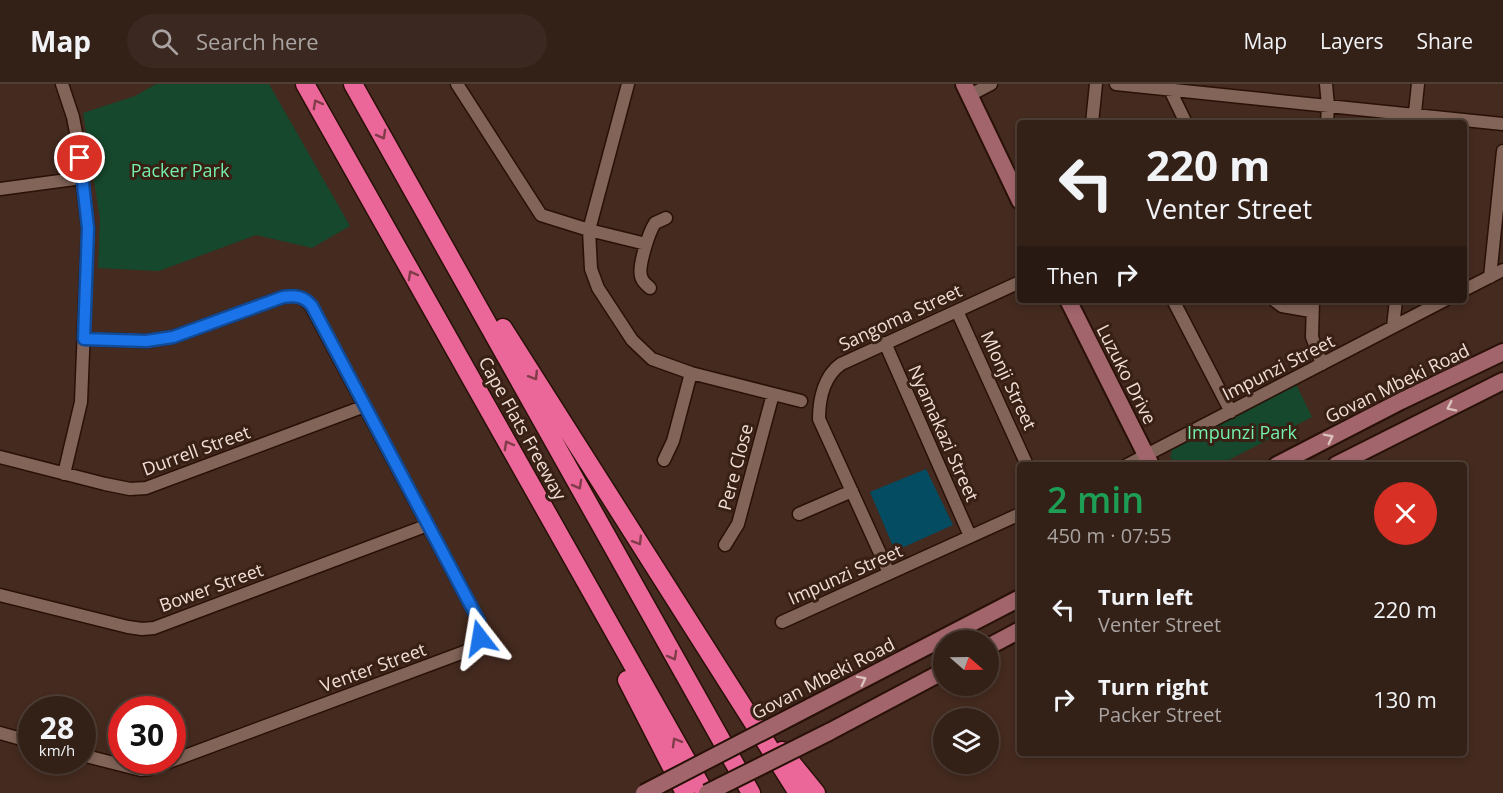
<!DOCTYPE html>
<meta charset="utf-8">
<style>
:root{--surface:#332017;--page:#3b2820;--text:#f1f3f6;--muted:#a9a3a1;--line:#4e3e36}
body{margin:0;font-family:"Open Sans",sans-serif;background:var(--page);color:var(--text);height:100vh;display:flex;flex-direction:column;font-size:22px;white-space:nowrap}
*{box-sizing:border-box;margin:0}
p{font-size:20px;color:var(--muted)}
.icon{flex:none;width:33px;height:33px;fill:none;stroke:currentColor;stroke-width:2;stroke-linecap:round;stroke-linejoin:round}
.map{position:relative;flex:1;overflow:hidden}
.details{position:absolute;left:1017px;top:378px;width:450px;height:294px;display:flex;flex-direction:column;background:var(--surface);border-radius:6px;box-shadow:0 3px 9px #0003,0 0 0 2px var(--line)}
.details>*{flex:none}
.hud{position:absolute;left:1017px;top:36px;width:450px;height:183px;border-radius:6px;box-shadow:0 3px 9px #0003,0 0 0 2px var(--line);background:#332017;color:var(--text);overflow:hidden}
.needle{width:39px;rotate:110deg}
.tools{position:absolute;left:933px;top:546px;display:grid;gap:12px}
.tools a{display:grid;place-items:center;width:66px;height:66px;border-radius:50%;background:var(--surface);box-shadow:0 3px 9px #0003,0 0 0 2px var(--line);font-size:30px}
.speed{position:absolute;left:18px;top:612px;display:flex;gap:12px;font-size:30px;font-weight:700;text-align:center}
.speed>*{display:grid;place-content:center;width:78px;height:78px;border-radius:50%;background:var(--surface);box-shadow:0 3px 9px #0003,0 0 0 2px var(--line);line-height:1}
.speed small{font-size:15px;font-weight:400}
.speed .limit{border:9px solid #d22;background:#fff;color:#111}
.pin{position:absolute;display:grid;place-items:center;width:51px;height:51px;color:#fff;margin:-26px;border:3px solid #fff;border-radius:50%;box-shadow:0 2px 6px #0007}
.me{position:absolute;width:66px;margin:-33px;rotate:346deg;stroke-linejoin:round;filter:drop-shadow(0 0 4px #0008)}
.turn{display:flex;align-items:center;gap:21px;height:126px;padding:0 30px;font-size:27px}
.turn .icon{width:78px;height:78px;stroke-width:2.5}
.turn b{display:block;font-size:42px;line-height:51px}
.then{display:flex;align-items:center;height:57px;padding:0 30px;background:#0003;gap:12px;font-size:22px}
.round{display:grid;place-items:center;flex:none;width:63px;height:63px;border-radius:32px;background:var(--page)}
.summary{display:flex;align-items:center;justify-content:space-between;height:102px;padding:0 30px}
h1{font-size:36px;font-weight:600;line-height:45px;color:#1e9e55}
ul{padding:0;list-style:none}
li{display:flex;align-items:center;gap:18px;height:90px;padding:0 30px}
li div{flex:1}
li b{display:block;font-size:22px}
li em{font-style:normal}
header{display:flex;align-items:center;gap:36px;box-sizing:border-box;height:84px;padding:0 30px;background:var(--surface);border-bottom:2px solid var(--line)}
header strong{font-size:28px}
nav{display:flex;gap:33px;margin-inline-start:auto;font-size:21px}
.search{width:420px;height:54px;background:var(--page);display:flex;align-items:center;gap:15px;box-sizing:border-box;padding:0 21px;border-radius:33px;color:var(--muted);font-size:22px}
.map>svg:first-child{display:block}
</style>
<header>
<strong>Map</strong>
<div class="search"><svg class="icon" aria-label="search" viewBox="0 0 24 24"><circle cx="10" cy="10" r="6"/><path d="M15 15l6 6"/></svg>Search here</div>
<nav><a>Map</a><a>Layers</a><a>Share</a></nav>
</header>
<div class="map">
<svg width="1503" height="709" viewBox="0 0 1503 709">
<rect width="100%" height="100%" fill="#442a1f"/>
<path fill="#16482d" d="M 156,0 L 269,0 L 350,142 L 312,164 L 256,151 L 159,187 L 98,184 L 100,135 L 83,29 L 135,12 Z
M 1296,300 L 1312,333 L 1219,381 L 1175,381 L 1170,372 L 1172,369 L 1170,365 Z"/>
<path fill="#044c61" d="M 926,385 L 953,441 L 895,467 L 870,408 Z"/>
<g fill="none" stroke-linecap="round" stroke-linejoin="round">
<g stroke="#291107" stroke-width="15">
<path id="street" d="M 62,0 L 73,33 L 77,54 L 88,144 L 81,318 L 64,390
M 457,0 L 541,131 L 589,146 L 646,160
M 628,0 L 589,146 L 591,185 L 598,204 L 632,256 L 652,275 L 691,289 L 801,317
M 1116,0 L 1503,40
M 1326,0 L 1328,22 L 1327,39
M 1170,6 L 1186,39
M 970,11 L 991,0
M 1414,38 L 1418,0
M 1092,39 L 1096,0
M 0,105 L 82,94
M 1490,193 L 1503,67
M 650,204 C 646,200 642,198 641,192 C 638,182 649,148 655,139 L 666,134
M 1464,206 L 1503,186
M 1173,216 L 1231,328
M 1274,216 L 1282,222 L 1311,227
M 1313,216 L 1312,253 L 1322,280
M 957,227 L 1027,381
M 1393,243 L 1396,216
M 885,259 L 970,452
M 0,373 L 105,400 L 130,405 L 146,404 L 365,322
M 664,376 L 673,357 L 691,289
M 1127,381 L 1445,216
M 799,430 L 852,407
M 725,461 L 738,440 L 773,310
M 889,489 L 819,335 C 819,315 824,292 841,280 L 1020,198
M 0,511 L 128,543 L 142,545 L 154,544 L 428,441
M 782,538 L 1020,430
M 0,649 L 32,658
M 82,671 L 141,686 L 150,685 L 472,565 C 480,556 481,549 479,537 L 311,222 C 303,212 295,211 283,213 L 173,253 L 146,257 L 84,255"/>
</g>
<g stroke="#291107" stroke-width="20">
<path id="secondary" d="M 964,0 L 1020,117
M 1068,216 L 1151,381
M 1277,381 L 1401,317 L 1503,268
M 1336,381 L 1503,297
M 988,563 L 1020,546
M 810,623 L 1020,514
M 829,648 L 944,587"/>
</g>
<g stroke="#291107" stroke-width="21">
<path id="highway" d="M 305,0 L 705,709
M 353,0 L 751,709
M 503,244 L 798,709
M 627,596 L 685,709
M 782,667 L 816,709"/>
</g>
<use href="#street" stroke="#826458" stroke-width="12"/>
<use href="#secondary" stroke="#a2656c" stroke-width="16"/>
<use href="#highway" stroke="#ec6799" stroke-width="18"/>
<g stroke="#291107" stroke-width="20" stroke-linecap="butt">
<path id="secondary-bridge" d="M 644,709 L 810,623
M 707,709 L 829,648"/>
</g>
<use href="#secondary-bridge" stroke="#a2656c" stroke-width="16"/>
</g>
<defs><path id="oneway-chevron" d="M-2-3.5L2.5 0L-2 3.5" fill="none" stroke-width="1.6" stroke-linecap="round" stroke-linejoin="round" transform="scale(1.5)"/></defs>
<g stroke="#813c4a">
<use href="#oneway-chevron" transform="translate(317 20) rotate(-119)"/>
<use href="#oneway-chevron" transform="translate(382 51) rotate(61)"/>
<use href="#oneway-chevron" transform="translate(412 191) rotate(-119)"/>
<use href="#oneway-chevron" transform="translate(534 292) rotate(58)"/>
<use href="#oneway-chevron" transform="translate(508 361) rotate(-119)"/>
<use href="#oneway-chevron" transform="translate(578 401) rotate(61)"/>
<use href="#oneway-chevron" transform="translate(638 457) rotate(58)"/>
<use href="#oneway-chevron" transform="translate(673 572) rotate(61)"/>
<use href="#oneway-chevron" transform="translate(676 658) rotate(-120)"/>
</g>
<g stroke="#dcc0bc">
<use href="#oneway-chevron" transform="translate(1451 323) rotate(154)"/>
<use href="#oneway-chevron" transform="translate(1329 354) rotate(-27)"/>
<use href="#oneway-chevron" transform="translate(862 596) rotate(-27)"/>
</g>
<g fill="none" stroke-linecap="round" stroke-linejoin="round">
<g stroke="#114b97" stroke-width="15">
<path id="route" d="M 80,74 L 88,144 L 84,255 L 146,257 L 173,253 L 283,213 C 295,211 304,212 312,222 L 479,537 L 480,554"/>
</g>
<use href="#route" stroke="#1a73e8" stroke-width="10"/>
</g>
<g text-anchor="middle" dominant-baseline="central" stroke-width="6" stroke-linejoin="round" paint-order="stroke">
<g font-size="18" fill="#74f1ab" stroke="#392015">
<text x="180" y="86">Packer Park</text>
<text x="1242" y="348">Impunzi Park</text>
</g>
<g font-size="18" fill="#f0ded7" stroke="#392015">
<text transform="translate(900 233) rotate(-25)">Sangoma Street</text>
<text transform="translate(1278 283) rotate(-27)">Impunzi Street</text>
<text transform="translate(1127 290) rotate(63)">Luzuko Drive</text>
<text transform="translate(1009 296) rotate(65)">Mlonji Street</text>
<text transform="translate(1397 299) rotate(-26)">Govan Mbeki Road</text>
<text transform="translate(523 344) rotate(61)">Cape Flats Freeway</text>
<text transform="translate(944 349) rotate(66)">Nyamakazi Street</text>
<text transform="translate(196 366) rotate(-20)">Durrell Street</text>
<text transform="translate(735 383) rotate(-75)">Pere Close</text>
<text transform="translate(845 490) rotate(-24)">Impunzi Street</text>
<text transform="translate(211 503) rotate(-20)">Bower Street</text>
<text transform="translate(373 583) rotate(-20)">Venter Street</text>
<text transform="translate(823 594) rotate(-27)">Govan Mbeki Road</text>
</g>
</g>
</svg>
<div class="tools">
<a><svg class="needle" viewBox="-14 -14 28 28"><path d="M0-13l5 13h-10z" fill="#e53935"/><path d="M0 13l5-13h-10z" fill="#a9a3a1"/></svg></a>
<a><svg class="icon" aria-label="layers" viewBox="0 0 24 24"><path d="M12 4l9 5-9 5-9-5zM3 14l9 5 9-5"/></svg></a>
</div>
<div class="speed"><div>28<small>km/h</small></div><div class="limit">30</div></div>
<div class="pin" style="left:80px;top:74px;background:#d93025"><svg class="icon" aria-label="arrive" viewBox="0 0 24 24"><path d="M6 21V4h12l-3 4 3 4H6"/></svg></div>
<svg class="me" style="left:480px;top:554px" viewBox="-20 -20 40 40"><path d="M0-17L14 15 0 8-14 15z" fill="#1a73e8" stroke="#fff" stroke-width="4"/></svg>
<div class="hud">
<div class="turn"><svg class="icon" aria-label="left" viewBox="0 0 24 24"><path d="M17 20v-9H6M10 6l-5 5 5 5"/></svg><div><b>220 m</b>Venter Street</div></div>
<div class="then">Then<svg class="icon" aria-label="right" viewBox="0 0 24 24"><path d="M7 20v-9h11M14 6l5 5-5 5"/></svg></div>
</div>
<section class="details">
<div class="summary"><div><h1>2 min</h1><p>450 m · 07:55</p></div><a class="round" style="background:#d93025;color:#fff"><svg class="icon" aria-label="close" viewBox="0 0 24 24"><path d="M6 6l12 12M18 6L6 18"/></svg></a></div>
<ul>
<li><svg class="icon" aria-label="left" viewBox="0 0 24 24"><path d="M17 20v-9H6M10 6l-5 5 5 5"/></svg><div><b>Turn left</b><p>Venter Street</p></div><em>220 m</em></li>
<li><svg class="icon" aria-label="right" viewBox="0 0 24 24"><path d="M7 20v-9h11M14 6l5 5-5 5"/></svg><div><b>Turn right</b><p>Packer Street</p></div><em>130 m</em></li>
</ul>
</section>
</div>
